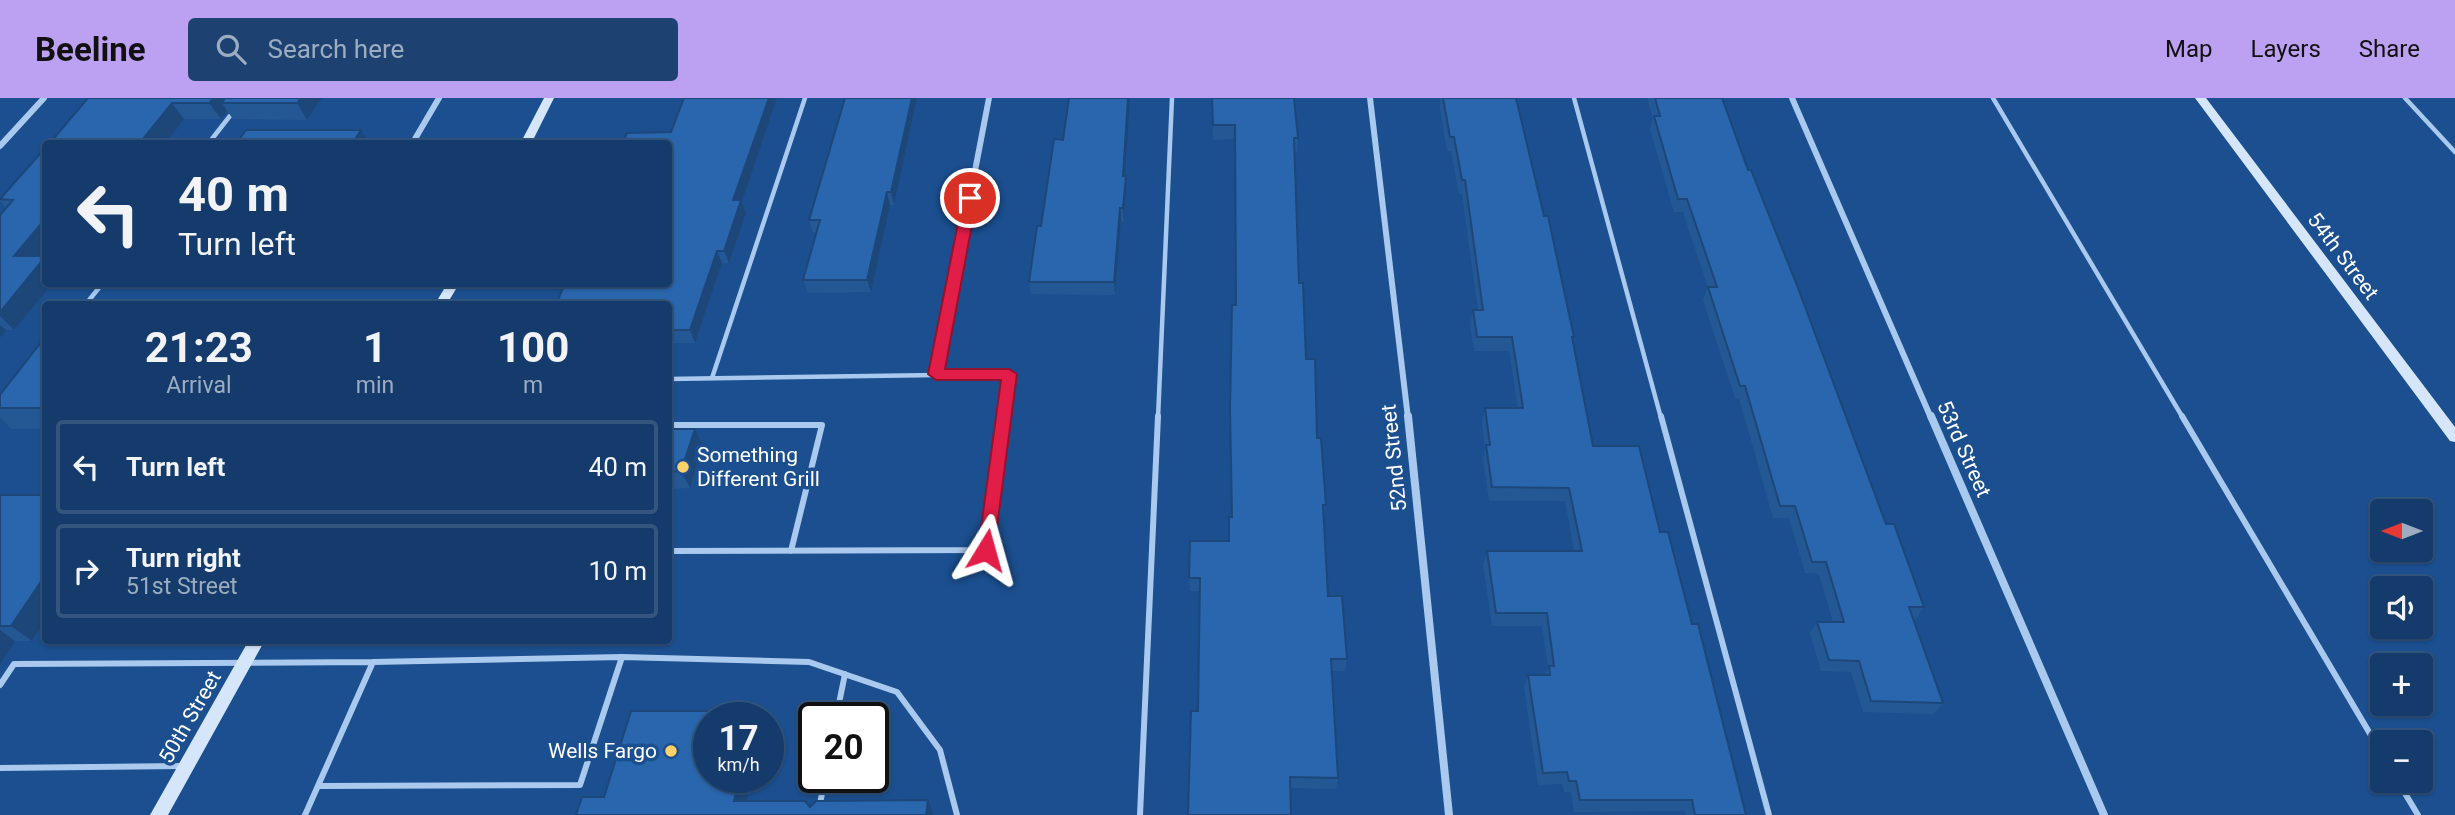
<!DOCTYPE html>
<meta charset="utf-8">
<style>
:root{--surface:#143b6b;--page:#1d4271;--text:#f1f3f6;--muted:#9dadc1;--line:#33557e;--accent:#bca0f2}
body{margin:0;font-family:Roboto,sans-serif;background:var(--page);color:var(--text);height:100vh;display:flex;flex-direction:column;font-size:26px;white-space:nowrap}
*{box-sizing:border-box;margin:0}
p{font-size:23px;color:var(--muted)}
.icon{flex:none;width:38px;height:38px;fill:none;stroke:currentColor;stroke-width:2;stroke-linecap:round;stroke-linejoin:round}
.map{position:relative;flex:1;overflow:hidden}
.drawer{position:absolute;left:42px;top:203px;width:630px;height:343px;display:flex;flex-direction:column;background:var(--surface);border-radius:7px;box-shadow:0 2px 5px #0004,0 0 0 2px var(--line)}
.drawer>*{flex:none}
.hud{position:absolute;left:42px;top:42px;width:630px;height:147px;border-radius:7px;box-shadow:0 2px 5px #0004,0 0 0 2px var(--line);background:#143b6b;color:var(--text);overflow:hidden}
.needle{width:46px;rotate:270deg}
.controls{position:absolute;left:2370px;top:401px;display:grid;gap:14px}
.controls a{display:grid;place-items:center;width:63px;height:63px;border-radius:7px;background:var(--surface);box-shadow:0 2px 5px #0004,0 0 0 2px var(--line);font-size:35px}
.speed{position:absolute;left:693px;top:604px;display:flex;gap:14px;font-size:35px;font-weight:700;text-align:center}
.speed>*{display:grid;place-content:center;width:91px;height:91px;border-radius:50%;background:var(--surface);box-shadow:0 2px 5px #0004,0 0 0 2px var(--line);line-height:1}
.speed small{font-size:18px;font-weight:400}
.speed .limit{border:4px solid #111;border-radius:10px;background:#fff;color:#111}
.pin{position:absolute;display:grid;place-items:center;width:60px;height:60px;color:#fff;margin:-30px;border:4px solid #fff;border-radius:50%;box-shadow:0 2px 7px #0007}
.me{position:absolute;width:77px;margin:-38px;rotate:8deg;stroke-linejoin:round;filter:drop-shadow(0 0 5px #0008)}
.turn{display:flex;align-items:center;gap:24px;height:147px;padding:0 21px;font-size:32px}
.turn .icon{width:91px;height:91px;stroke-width:2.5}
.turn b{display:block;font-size:49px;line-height:60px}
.eta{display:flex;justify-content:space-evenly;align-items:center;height:119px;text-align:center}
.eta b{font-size:42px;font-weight:700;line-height:49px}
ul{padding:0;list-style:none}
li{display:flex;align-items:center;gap:21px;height:94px;margin:0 14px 10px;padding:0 7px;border:4px solid var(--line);border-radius:7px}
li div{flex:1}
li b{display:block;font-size:26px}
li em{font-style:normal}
header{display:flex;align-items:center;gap:42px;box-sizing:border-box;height:98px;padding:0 35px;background:var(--accent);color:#111}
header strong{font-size:33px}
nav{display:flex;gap:38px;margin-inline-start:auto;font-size:24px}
.search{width:490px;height:63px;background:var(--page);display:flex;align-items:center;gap:18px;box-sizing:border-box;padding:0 24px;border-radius:7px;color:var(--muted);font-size:26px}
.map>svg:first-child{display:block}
</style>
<header>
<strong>Beeline</strong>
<div class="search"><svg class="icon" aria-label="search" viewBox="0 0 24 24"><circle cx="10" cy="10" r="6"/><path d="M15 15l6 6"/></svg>Search here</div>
<nav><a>Map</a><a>Layers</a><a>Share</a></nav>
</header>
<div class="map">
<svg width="2455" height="717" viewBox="0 0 2455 717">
<rect width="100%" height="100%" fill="#1b4f8f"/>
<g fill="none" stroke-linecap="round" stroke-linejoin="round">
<path stroke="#a9c9ee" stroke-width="4.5" d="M 1574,0 L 1661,320
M 1993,0 L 2183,320
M 2405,0 L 2455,54
M 208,46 L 233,14
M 86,206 L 102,186
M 712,280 L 805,0
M 668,281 L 1009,276 L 1003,320
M 1158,320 L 1172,0"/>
<path stroke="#a9c9ee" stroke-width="6" d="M 1661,318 L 1769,717
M 2182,318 L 2382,656
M 668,327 L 822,327 L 791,453
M 668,453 L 986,452 L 1003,318
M 373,564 L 622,559 L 809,564 L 897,594 L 940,652 L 957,717
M 0,587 L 14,566 L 373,564 L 305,717
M 836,620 L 845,576
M 0,670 L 182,668
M 2397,682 L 2418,717
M 318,688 L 580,687 L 622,559
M 818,717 L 825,679
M 1140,717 L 1158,318"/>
<path stroke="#a9c9ee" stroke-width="6" d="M 1370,0 L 1408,320
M 1792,0 L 1931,320
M 412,46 L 439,0
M 0,48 L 44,0
M 936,276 L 989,0"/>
<path stroke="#a9c9ee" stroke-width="8" d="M 1408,318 L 1449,717
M 1931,318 L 2104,717"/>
<path fill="#d6e6fa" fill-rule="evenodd" d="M 544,0 L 554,0 L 531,46 L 520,46 Z
M 2195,0 L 2206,0 L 2455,329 L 2455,344 L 2450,343 Z
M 447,186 L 459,186 L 447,206 L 435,206 Z
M 249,542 L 265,542 L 168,717 L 150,717 Z"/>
</g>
<path fill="#245895" d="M 88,0 L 322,0 L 307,22 L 233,21 L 227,13 L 221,21 L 184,21 L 165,46 L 49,46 Z
M 684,0 L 777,0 L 742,104 L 746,115 L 729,165 L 722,165 L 695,245 L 668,245 L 668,206 Z
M 917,0 L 894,107 L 890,107 L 871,194 L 808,195 L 803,182 L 816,134 L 813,134 L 809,122 Z
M 1069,0 L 1130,0 L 1124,78 L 1126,91 L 1124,123 L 1121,123 L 1115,197 L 1031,196 L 1029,184 L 1063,42 Z
M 1212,0 L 1298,40 L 1297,55 L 1295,55 L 1299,185 L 1306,261 L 1326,407 L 1324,420 L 1328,498 L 1347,561 L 1345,573 L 1332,573 L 1338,680 L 1336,691 L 1290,690 L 1198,613 L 1199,493 L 1190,493 L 1189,480 L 1229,443 L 1231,419 L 1236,207 L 1235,41 L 1213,42 Z
M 1441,0 L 1516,0 L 1574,239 L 1573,244 L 1593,348 L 1660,434 L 1692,526 L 1746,717 L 1686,717 L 1685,713 L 1574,714 L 1571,694 L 1564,694 L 1562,686 L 1538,687 L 1524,589 L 1528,577 L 1545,577 L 1548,570 L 1542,528 L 1492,528 L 1483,466 L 1487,453 L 1574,453 L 1565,403 L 1489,403 L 1483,361 L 1485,351 L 1482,324 L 1485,310 L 1518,310 L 1509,253 L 1474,253 L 1470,226 L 1473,212 L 1478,212 L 1462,96 L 1459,96 L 1451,53 L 1447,53 L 1440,9 Z
M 1647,0 L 1722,0 L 1748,72 L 1886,426 L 1924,509 L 1916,521 L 1913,521 L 1943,605 L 1934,616 L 1863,614 L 1851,574 L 1821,573 L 1810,535 L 1817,524 L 1833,524 L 1819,476 L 1805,475 L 1789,420 L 1773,420 L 1739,300 L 1735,300 L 1703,202 L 1708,189 L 1683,114 L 1674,114 L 1650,31 L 1653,20 Z
M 46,49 L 42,158 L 14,232 L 6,232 L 0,240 L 0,117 L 6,110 L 0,103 L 0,101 Z
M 46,238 L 46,331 L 12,331 L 0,320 L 0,297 Z
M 668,331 L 695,331 L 703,348 L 690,390 L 668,391 Z
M 0,397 L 46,397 L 46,522 L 32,543 L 15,543 L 0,567 Z"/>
<path fill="#1d4779" d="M 214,0 L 238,0 L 222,5 L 227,13 L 221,21 L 209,5 Z
M 301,0 L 322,0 L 307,22 L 297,5 Z
M 769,0 L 777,0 L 742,104 L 746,115 L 729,165 L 724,153 L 733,102 Z
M 912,0 L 917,0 L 894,107 L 891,94 Z
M 1128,0 L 1130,0 L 1124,91 L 1123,78 Z
M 172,5 L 184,21 L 165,46 L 139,46 Z
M 361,32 L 370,46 L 352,46 Z
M 1126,78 L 1126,91 L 1124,123 L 1123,110 Z
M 887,94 L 890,107 L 871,194 L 867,182 Z
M 1120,110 L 1121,123 L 1115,197 L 1114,184 Z
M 46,120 L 46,154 L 29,174 L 14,158 Z
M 717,153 L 722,165 L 695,245 L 690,232 Z
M 46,158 L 46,186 L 52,186 L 14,232 L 0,218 L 0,214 Z
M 0,227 L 6,232 L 0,240 Z
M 695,331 L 703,348 L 690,390 L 681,373 Z
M 46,476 L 46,522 L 32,543 L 11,528 Z
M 0,532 L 15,543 L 0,567 Z
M 740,679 L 752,679 L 743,717 L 734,703 Z
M 928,702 L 933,715 L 933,717 L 926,717 Z"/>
<path fill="#2a66ad" stroke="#1d4779" stroke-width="2" d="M 88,0 L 214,0 L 209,5 L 172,5 L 139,46 L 49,46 Z
M 225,0 L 301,0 L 297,5 L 222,5 Z
M 684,0 L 769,0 L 733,102 L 741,102 L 724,153 L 717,153 L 690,232 L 668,232 L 668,206 L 556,206 L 565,186 L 668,186 L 668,46 L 622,46 L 627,35 L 671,34 Z
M 845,0 L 912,0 L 891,94 L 887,94 L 867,182 L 803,182 L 820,122 L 809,122 Z
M 1069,0 L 1128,0 L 1123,78 L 1126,78 L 1123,110 L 1120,110 L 1114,184 L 1029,184 L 1037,128 L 1041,128 L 1054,41 L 1063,42 Z
M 1212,0 L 1294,0 L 1298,40 L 1294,40 L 1299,185 L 1303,185 L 1306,261 L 1315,261 L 1317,340 L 1321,340 L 1326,407 L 1323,407 L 1328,498 L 1342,498 L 1347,561 L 1331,561 L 1338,680 L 1290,679 L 1291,717 L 1188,717 L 1191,613 L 1198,613 L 1200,480 L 1189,480 L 1190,443 L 1229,443 L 1229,419 L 1232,419 L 1230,310 L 1232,207 L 1236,207 L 1235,27 L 1213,27 Z
M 1443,0 L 1516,0 L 1544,118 L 1548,118 L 1574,239 L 1572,239 L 1593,348 L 1639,348 L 1660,434 L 1668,434 L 1692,526 L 1698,526 L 1746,717 L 1695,717 L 1692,702 L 1580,702 L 1576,683 L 1569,683 L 1567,674 L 1543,675 L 1528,577 L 1550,577 L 1549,568 L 1554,568 L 1547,515 L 1496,515 L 1487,453 L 1582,453 L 1569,390 L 1492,389 L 1486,347 L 1490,347 L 1485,310 L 1523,310 L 1512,239 L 1477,239 L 1473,212 L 1483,212 L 1465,82 L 1462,82 L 1454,39 L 1450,39 Z
M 1655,0 L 1722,0 L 1748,72 L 1751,72 L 1798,190 L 1886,426 L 1894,426 L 1924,509 L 1909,509 L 1943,605 L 1871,603 L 1859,563 L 1829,562 L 1817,524 L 1844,524 L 1826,464 L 1812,464 L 1795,408 L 1780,408 L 1745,288 L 1740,288 L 1708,189 L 1717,189 L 1687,101 L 1678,101 L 1654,18 L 1660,18 Z
M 246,32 L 361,32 L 352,46 L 236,46 Z
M 46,49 L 46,120 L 14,158 L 46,158 L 0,214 L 0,117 L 13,102 L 0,101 Z
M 46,238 L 46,310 L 0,310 L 0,297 Z
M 668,331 L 695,331 L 681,373 L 668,374 Z
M 0,397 L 46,397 L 46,476 L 11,528 L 0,528 Z
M 631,613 L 757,613 L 755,620 L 709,620 L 709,679 L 740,679 L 734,703 L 805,703 L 810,709 L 816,703 L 928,702 L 926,717 L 576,717 L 582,699 L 604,699 Z"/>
<path fill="#e11d48" stroke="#92132f" stroke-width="2" d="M 970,96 L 977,100 L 945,271 L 1009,271 L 1017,276 L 994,452 L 992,457 L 980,457 L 978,452 L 1001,282 L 936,282 L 928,276 L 963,100 Z"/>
<g fill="#ffd166" stroke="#1b4f8f" stroke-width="2.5">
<circle cx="683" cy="369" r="7"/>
<circle cx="671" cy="653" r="7"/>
</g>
<g text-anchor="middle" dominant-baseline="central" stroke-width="7" stroke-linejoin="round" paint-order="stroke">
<g font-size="21" fill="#fff" stroke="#1b4f8f">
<text transform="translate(2343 158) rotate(53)">54th Street</text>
<text transform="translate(1964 351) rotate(66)">53rd Street</text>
<text transform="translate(1394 360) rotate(-96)">52nd Street</text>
<text transform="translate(190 619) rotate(-60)">50th Street</text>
</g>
<g font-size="21" fill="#fff" stroke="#1b4f8f" text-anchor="start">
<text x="697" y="357">Something<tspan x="697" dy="24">Different Grill</tspan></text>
<text x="657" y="653" text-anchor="end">Wells Fargo</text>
</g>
</g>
</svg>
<div class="controls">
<a><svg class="needle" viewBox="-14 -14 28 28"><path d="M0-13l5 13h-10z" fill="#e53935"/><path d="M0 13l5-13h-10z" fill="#9dadc1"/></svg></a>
<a><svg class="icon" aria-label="sound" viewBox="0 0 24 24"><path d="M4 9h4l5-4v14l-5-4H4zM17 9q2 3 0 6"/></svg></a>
<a>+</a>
<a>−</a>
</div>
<div class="speed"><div>17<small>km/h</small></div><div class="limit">20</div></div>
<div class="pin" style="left:970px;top:100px;background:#d93025"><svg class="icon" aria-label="arrive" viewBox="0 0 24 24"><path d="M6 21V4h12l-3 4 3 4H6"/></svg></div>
<svg class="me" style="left:986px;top:452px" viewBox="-20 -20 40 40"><path d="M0-17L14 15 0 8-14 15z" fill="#e11d48" stroke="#fff" stroke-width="4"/></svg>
<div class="hud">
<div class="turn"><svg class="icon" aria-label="left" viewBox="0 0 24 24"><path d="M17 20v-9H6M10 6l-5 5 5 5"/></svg><div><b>40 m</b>Turn left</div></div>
</div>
<section class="drawer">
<div class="eta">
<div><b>21:23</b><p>Arrival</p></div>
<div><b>1</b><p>min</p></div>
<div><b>100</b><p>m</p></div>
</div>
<ul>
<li><svg class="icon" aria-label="left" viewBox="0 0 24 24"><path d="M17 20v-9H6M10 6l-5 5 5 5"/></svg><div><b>Turn left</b></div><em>40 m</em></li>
<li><svg class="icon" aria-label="right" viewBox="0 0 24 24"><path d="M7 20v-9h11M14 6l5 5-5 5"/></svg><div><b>Turn right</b><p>51st Street</p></div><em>10 m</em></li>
</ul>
</section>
</div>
